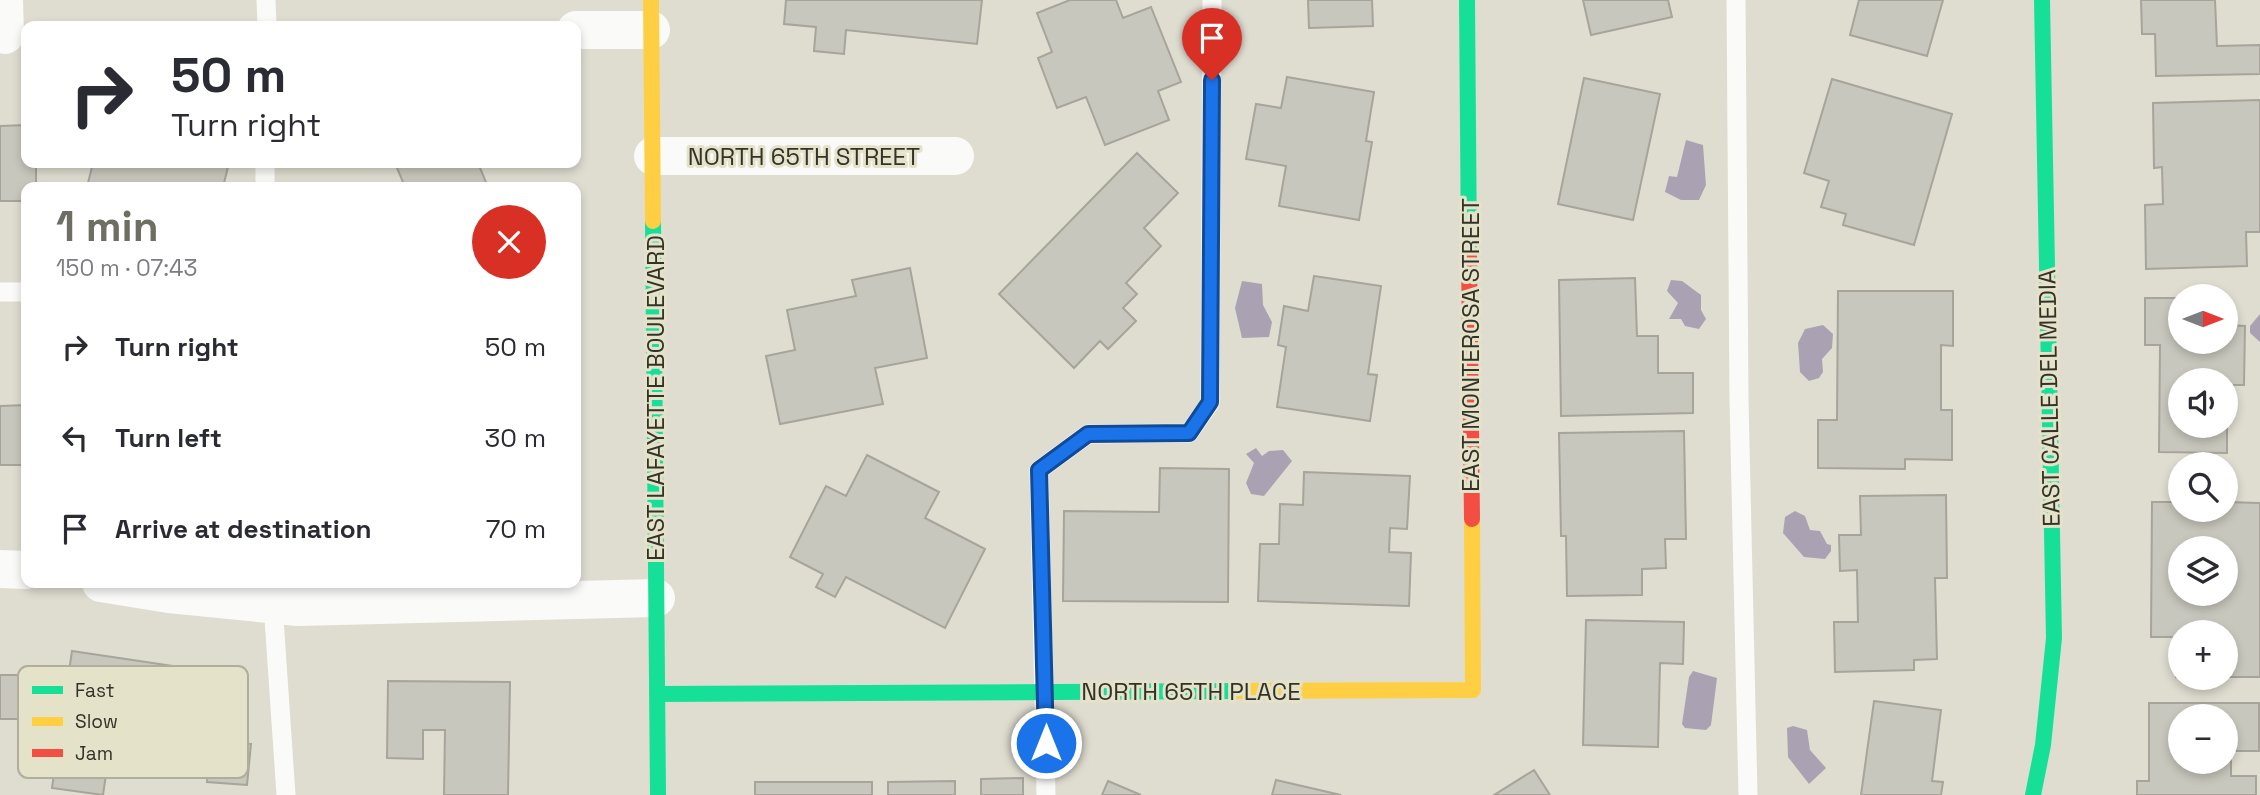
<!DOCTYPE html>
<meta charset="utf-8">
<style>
:root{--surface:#fff;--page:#f7f7f7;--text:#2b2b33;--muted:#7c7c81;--accent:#6f6e63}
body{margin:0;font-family:"Space Grotesk",sans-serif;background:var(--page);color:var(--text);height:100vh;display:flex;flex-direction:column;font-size:26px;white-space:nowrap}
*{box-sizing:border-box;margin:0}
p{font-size:23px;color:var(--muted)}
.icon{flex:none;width:38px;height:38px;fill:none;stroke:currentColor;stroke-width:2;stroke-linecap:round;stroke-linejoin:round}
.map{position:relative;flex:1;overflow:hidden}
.side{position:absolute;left:21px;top:182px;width:560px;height:406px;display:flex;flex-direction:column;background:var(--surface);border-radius:14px;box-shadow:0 4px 10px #0003}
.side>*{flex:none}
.top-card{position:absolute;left:21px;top:21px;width:560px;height:147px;border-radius:14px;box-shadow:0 4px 10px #0003;background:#fff;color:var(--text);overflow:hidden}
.needle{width:46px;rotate:90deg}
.tools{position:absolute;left:2168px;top:284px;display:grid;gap:14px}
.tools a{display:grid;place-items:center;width:70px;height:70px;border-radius:50%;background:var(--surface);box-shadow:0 4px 10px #0003;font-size:35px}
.pin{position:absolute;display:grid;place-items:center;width:60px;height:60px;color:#fff;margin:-72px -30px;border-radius:50% 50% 50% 0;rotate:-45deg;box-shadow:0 0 7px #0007}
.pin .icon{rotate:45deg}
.me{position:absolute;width:77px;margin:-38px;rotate:0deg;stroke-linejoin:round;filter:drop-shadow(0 0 5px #0008)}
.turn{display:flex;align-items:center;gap:24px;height:147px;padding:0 35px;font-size:32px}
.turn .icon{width:91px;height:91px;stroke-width:2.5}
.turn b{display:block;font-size:49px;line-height:60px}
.round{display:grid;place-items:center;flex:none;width:74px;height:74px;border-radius:37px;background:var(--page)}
.overview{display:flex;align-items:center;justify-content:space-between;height:119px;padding:0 35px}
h1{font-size:42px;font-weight:600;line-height:52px;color:var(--accent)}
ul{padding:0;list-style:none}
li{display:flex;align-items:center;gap:21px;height:91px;padding:0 35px}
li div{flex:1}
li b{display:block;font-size:26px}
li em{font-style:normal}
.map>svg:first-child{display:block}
</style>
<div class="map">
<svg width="2260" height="795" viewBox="0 0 2260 795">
<rect width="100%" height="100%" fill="#dfddd0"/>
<path fill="#aaa2b2" d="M 1686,140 L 1703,145 L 1706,185 L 1699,200 L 1681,200 L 1665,192 L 1669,176 L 1677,177 Z
M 1671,280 L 1682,281 L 1701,295 L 1701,310 L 1706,319 L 1699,329 L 1685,326 L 1681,319 L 1669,319 L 1678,303 L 1667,291 Z
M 1242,281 L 1262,284 L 1263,305 L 1272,322 L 1269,337 L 1242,338 L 1235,308 Z
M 2260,314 L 2260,342 L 2250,333 L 2250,326 Z
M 1823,325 L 1833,334 L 1832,348 L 1822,359 L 1823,372 L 1819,378 L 1809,381 L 1800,372 L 1798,343 L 1805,329 Z
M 1256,448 L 1262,456 L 1269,451 L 1283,450 L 1292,461 L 1264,496 L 1251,494 L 1246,483 L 1254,463 L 1246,454 Z
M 1795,511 L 1805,516 L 1810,530 L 1820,531 L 1827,544 L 1831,545 L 1831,551 L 1825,559 L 1804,557 L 1783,533 L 1785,517 Z
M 1693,671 L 1717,678 L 1711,725 L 1706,730 L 1685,728 L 1682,724 L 1689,677 Z
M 1793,726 L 1807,730 L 1810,750 L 1826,768 L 1809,784 L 1788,757 L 1787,728 Z"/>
<path fill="#c8c7bd" stroke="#a6a49b" stroke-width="2" fill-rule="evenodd" d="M 786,0 L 982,0 L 977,44 L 846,30 L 844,54 L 814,51 L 816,27 L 784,24 Z
M 1070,0 L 1116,0 L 1123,18 L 1151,7 L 1181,82 L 1158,91 L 1169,120 L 1105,145 L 1086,97 L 1057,108 L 1038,58 L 1052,52 L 1037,13 Z
M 1308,0 L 1372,0 L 1373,26 L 1309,28 Z
M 1583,0 L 1668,0 L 1672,17 L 1591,35 Z
M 1859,0 L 1943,0 L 1927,56 L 1850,35 Z
M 2141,0 L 2215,0 L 2217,46 L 2260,45 L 2260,74 L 2156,76 L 2155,34 L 2142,34 Z
M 1287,77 L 1374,92 L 1366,141 L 1372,142 L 1359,220 L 1279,206 L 1286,166 L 1246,159 L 1256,104 L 1281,108 Z
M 1584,78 L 1660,94 L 1633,220 L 1558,204 Z
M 1832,79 L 1952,114 L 1914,245 L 1843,225 L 1846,214 L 1821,207 L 1829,181 L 1804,173 Z
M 2260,100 L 2260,232 L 2246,232 L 2247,266 L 2146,269 L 2145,205 L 2163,204 L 2162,167 L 2154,168 L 2153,103 Z
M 26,125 L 26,163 L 36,163 L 36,187 L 26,187 L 26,201 L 0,201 L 0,126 Z
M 1137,153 L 1178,193 L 1144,228 L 1161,246 L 1126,283 L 1137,294 L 1123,308 L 1136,321 L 1108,349 L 1100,341 L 1074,368 L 999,294 Z
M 93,163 L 229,163 L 223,187 L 87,187 Z
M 395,163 L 467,163 L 469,167 L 478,163 L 488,187 L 405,187 Z
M 910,268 L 927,358 L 875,368 L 883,404 L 780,424 L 766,356 L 795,350 L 787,310 L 856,296 L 852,280 Z
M 1314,276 L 1381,286 L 1368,374 L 1377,375 L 1370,421 L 1277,407 L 1286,347 L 1278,345 L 1284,306 L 1308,311 Z
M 1635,278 L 1637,336 L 1658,336 L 1658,373 L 1693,373 L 1693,413 L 1561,416 L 1559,280 Z
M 1838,291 L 1953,291 L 1953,346 L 1941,345 L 1941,410 L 1952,410 L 1952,460 L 1905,459 L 1905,469 L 1818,468 L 1818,420 L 1837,420 Z
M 2145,298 L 2180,298 L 2180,341 L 2226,341 L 2226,325 L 2245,326 L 2244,385 L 2227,385 L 2227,453 L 2159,452 L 2160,345 L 2145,345 ZM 2180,380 L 2226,380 L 2226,425 L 2180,425 Z
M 26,405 L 26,465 L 0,465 L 0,406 Z
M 1684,431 L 1686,539 L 1665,539 L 1666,568 L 1642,569 L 1642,595 L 1567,596 L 1566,536 L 1561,536 L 1559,433 Z
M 867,455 L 939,492 L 925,518 L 985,549 L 945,628 L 846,577 L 835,597 L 816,587 L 823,574 L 790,557 L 826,486 L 846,496 Z
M 1160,468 L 1229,469 L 1228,602 L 1063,601 L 1064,511 L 1159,512 Z
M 1304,472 L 1410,476 L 1407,529 L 1390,528 L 1389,552 L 1411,553 L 1409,606 L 1258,601 L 1260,544 L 1279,544 L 1280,504 L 1303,505 Z
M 1946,495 L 1947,578 L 1935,578 L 1937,659 L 1914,660 L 1914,670 L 1835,672 L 1834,622 L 1858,622 L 1857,570 L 1840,571 L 1839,535 L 1861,535 L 1860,496 Z
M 2152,502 L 2180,502 L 2180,509 L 2226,509 L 2226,502 L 2260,503 L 2260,677 L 2226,677 L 2226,632 L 2180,632 L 2180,677 L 2176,677 L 2176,637 L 2151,637 ZM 2180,548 L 2226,548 L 2226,593 L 2180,593 Z
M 1586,620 L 1684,622 L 1683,664 L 1660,663 L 1658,747 L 1583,745 Z
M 72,651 L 207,671 L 196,745 L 170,741 L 166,769 L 108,761 L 103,795 L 52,788 Z
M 0,675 L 22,675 L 22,719 L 0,719 Z
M 388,681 L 510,682 L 508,795 L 444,795 L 445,730 L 423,730 L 423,759 L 387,758 Z
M 1874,701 L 1941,710 L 1932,781 L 1943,782 L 1941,795 L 1861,795 Z
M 2149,703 L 2259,703 L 2259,751 L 2231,751 L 2231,776 L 2256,776 L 2256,795 L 2137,795 L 2137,781 L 2149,781 ZM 2180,716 L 2226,716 L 2226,761 L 2180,761 Z
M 210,741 L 251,744 L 247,785 L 207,782 Z
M 1534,770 L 1550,795 L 1494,795 Z
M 1023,778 L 1023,795 L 981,795 L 981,779 Z
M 1276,780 L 1341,795 L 1272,795 Z
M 955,781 L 955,795 L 888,795 L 888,782 Z
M 1108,781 L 1141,795 L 1102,795 Z
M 755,782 L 872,782 L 872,795 L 755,795 Z"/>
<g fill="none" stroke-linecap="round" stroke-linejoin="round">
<path stroke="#fafaf8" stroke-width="19" d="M 266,0 L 267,26
M 1736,0 L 1739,400 L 1748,795
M 265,187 L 265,163
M 0,292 L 26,292
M 267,583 L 273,604 L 286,795
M 1046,795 L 1039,470 L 1088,434 L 1189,433 L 1210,403 L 1212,0"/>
<path stroke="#fafaf8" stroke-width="38" d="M 4,0 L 5,35
M 576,30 L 651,30
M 653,156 L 955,156
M 0,569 L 26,570
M 101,583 L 169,594 L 298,607 L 656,598"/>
<path stroke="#16e098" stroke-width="16" d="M 1467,0 L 1469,254
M 653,221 L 658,795
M 657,694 L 1236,691
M 2033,795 L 2043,745 L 2054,638 L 2042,0"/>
<path stroke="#ffcf43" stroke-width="16" d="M 651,0 L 653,221
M 1236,691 L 1473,690 L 1472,519"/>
<path stroke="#f24e42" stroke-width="16" d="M 1469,254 L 1472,519"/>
</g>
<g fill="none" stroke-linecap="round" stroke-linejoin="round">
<g stroke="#114b97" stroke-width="18">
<path id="route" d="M 1046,743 L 1039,470 L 1088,434 L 1189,433 L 1210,402 L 1212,80"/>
</g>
<use href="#route" stroke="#1a73e8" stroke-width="12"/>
</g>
<g text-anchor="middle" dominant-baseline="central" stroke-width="6" stroke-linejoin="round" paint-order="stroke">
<g font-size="24" fill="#333229" stroke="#e5e2ca">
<text x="804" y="156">NORTH 65TH STREET</text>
<text transform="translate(1470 345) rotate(-90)">EAST MONTEROSA STREET</text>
<text transform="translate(655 398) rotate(-90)">EAST LAFAYETTE BOULEVARD</text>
<text transform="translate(2049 398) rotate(-91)">EAST CALLE DEL MEDIA</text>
<text x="1191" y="691">NORTH 65TH PLACE</text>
</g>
</g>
<rect x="18" y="666" width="230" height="112" rx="10" fill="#e5e2ca" stroke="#b0ad9a" stroke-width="2"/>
<rect x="32" y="686" width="31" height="8" fill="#16e098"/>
<rect x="32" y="717" width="31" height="9" fill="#ffcf43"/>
<rect x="32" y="749" width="31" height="8" fill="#f24e42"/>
<g font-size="19" fill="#333229">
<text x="75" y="697">Fast</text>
<text x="75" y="728">Slow</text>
<text x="75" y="760">Jam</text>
</g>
</svg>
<div class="tools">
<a><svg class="needle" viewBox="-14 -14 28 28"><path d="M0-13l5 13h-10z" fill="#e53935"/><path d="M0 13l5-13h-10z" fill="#7c7c81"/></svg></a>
<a><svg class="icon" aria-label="sound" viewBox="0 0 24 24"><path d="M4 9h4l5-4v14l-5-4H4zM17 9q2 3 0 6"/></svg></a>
<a><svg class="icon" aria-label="search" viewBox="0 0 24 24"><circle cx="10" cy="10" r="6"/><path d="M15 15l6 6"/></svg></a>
<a><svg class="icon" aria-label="layers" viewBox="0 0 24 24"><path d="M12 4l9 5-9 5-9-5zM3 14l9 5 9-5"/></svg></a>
<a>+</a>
<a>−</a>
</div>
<div class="pin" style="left:1212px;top:80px;background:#d93025"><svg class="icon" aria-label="arrive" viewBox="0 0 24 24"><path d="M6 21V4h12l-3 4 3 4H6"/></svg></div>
<svg class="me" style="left:1046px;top:743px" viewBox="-20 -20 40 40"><circle r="17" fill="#1a73e8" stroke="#fff" stroke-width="3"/><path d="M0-11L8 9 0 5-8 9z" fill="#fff"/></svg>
<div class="top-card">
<div class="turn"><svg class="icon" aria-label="right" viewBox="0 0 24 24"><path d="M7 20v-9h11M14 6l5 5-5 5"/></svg><div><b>50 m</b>Turn right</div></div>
</div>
<section class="side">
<div class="overview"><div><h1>1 min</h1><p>150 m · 07:43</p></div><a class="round" style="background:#d93025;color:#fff"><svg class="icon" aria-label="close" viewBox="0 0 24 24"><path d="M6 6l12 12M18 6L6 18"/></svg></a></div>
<ul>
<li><svg class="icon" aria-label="right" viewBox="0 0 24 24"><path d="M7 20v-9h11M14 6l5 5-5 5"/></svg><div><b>Turn right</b></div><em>50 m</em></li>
<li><svg class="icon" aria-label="left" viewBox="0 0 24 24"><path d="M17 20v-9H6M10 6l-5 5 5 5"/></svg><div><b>Turn left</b></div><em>30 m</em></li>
<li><svg class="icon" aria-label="arrive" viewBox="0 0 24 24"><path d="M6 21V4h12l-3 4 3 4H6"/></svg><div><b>Arrive at destination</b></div><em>70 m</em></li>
</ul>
</section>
</div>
